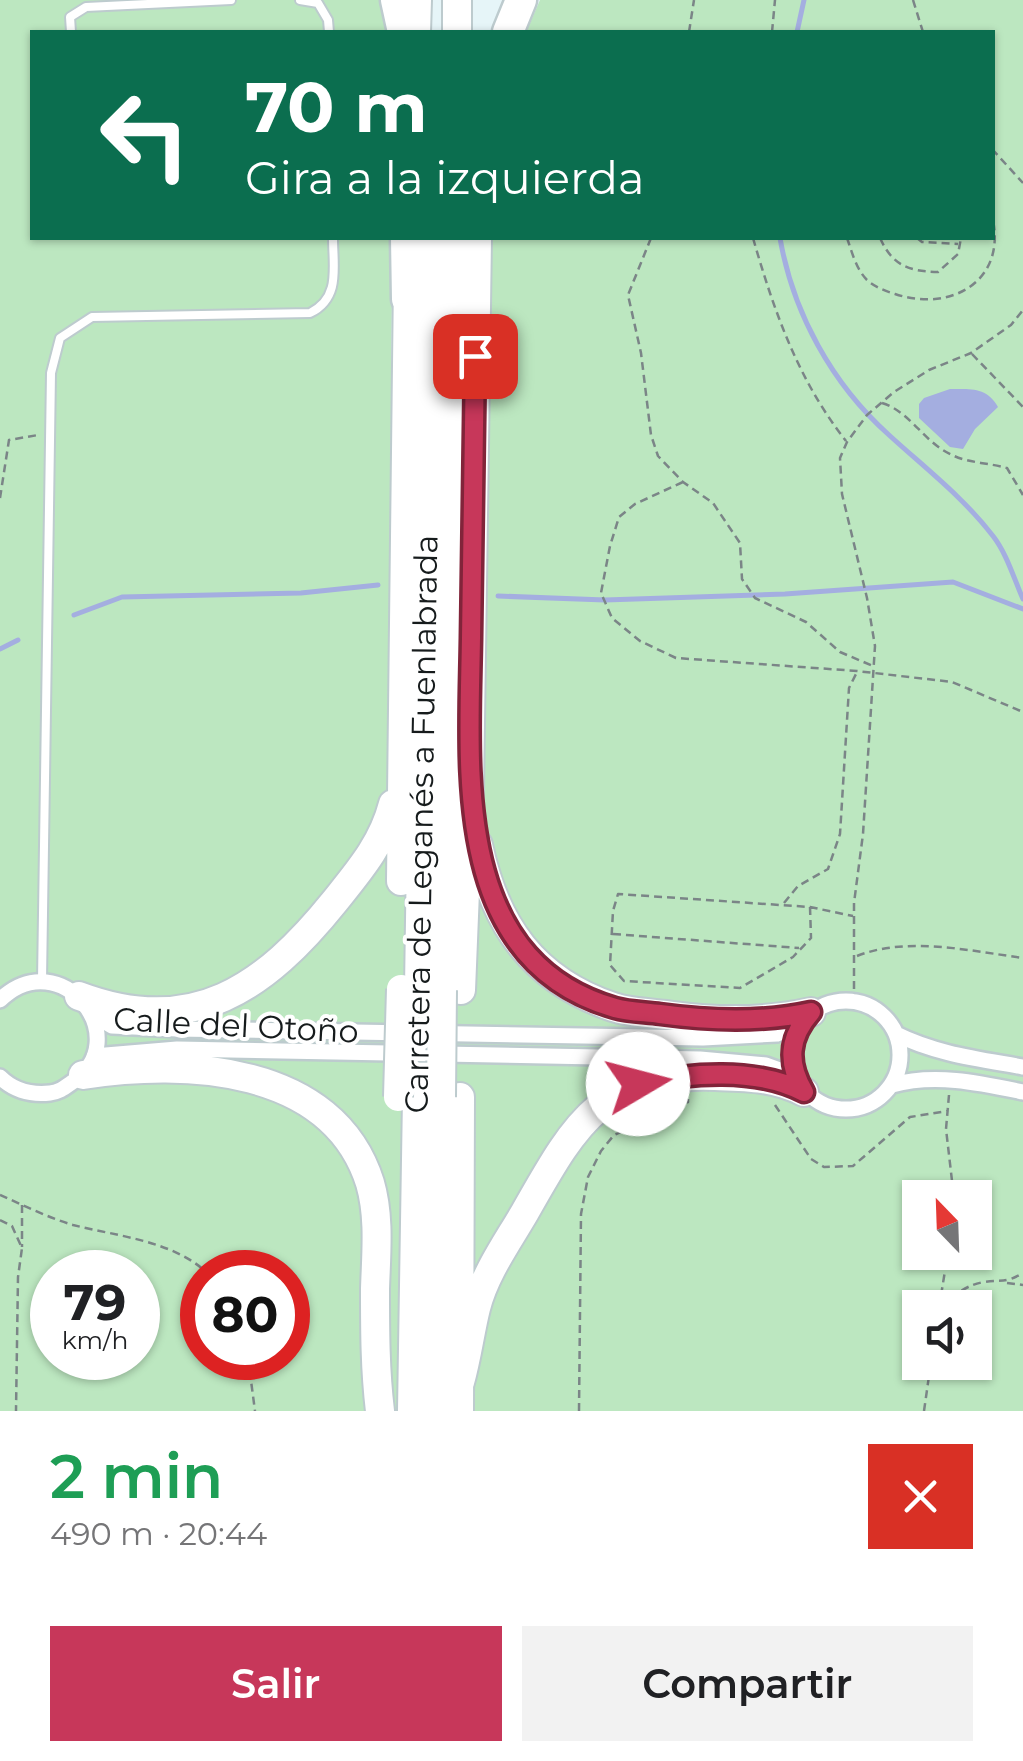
<!DOCTYPE html>
<html lang="es">
<meta charset="utf-8">
<style>
:root{--surface:#fff;--page:#f2f2f2;--text:#202124;--muted:#757577;--accent:#c7375a}
body{margin:0;font-family:Montserrat,sans-serif;background:var(--page);color:var(--text);height:100vh;display:flex;flex-direction:column;font-size:38px;white-space:nowrap}
*{box-sizing:border-box;margin:0}
p{font-size:32px;color:var(--muted)}
.icon{flex:none;width:55px;height:55px;fill:none;stroke:currentColor;stroke-width:2;stroke-linecap:round;stroke-linejoin:round}
.map{position:relative;height:1411px;overflow:hidden}
.side{display:flex;flex-direction:column;background:var(--surface);flex:1}
.side>*{flex:none}
.hud{position:absolute;left:30px;top:30px;width:965px;height:210px;border-radius:0px;box-shadow:0 2px 8px #0004;background:#0b6e4f;color:#fff;overflow:hidden}
.needle{width:65px;rotate:337deg}
.buttons{position:absolute;left:902px;top:1180px;display:grid;gap:20px}
.buttons a{display:grid;place-items:center;width:90px;height:90px;border-radius:0px;background:var(--surface);box-shadow:0 2px 8px #0004;font-size:50px}
.speed{position:absolute;left:30px;top:1250px;display:flex;gap:20px;font-size:50px;font-weight:700;text-align:center}
.speed>*{display:grid;place-content:center;width:130px;height:130px;border-radius:50%;background:var(--surface);box-shadow:0 2px 8px #0004;line-height:1}
.speed small{font-size:25px;font-weight:400}
.speed .limit{border:15px solid #d22;background:#fff;color:#111}
.pin{position:absolute;display:grid;place-items:center;width:85px;height:85px;color:#fff;margin:-42px;border-radius:20px;box-shadow:0 5px 15px #0006}
.me{position:absolute;width:110px;margin:-55px;rotate:82deg;stroke-linejoin:round;filter:drop-shadow(0 0 8px #0008)}
.turn{display:flex;align-items:center;gap:35px;height:210px;padding:0 50px;font-size:45px}
.turn .icon{width:130px;height:130px;stroke-width:2.5}
.turn b{display:block;font-size:70px;line-height:85px}
.round{display:grid;place-items:center;flex:none;width:105px;height:105px;border-radius:0px;background:var(--page)}
.summary{display:flex;align-items:center;justify-content:space-between;height:170px;padding:0 50px}
h1{font-size:60px;font-weight:600;line-height:75px;color:#1e9e55}
.primary-button{display:flex;gap:20px;margin-top:auto;padding:20px 50px}
.primary-button a{flex:1;height:115px;border-radius:0px;background:var(--accent);color:#fff;font-size:40px;font-weight:600;line-height:115px;text-align:center}
.primary-button a+a{background:var(--page);color:var(--text)}
.map>svg:first-child{display:block}
</style>
<div class="map">
<svg width="1023" height="1411" viewBox="0 0 1023 1411">
<rect width="100%" height="100%" fill="#e6f5f8"/>
<path fill="#bce7c0" fill-rule="evenodd" d="M 0,0 L 396,0 L 396,32 L 32,32 L 32,238 L 393,238 L 391,364 L 490,362 L 491,238 L 992,238 L 992,32 L 526,32 L 540,0 L 1023,0 L 1023,1411 L 0,1411 ZM 920,1198 L 975,1198 L 975,1252 L 920,1252 ZM 52,1272 L 138,1272 L 138,1358 L 52,1358 ZM 202,1272 L 288,1272 L 288,1358 L 202,1358 ZM 920,1308 L 975,1308 L 975,1362 L 920,1362 Z"/>
<path fill="#a4aee0" d="M 950,389 C 971,389 987,387 998,407 L 975,429 L 963,449 L 950,447 L 919,418 L 919,404 L 924,398 Z"/>
<g fill="none" stroke-linecap="round" stroke-linejoin="round">
<path stroke="#a4aee0" stroke-width="5" d="M 797,32 L 804,0
M 780,238 C 793,313 832,384 889,435 C 925,468 963,497 993,536 C 1007,554 1014,579 1023,599
M 498,596 L 605,600 L 785,594 L 953,582 L 1023,609
M 74,615 L 122,597 L 301,593 L 378,585
M 0,649 L 18,640"/>
<g stroke="#bdcbce" stroke-width="12">
<path id="service" d="M 300,0 L 318,3 L 328,20 L 329,32
M 71,32 L 70,17 L 86,7 L 231,0
M 42,981 L 51,373 L 60,338 L 92,317 L 310,313 C 341,298 333,267 333,238"/>
</g>
<g stroke="#bdcbce" stroke-width="20">
<path id="minor" d="M 0,1000 C 60,941 139,1040 71,1083 C 64,1088 59,1092 50,1093 C 31,1095 14,1091 0,1077
M792 1055a54 54 0 1 1 108 0a54 54 0 1 1-108 0Z
M 92,1014 L 112,1026 L 177,1029 L 703,1038 L 777,1034 L 799,1025
M 896,1034 C 936,1054 979,1059 1023,1067
M 94,1056 L 177,1049 L 700,1059 L 766,1065 L 788,1073
M 892,1085 C 935,1073 980,1083 1023,1092"/>
</g>
<g stroke="#bdcbce" stroke-width="32">
<path id="trunk" d="M 416,32 L 417,0
M 457,32 L 457,0
M 478,845 C 495,925 533,980 613,1007 C 631,1013 654,1013 674,1016 C 720,1022 766,1022 811,1012
M 401,881 L 408,279
M 419,989 L 430,238
M 442,990 L 456,238
M 461,990 L 469,792 L 477,238
M 79,996 C 193,1039 265,988 335,901 C 360,870 383,843 393,804
M 83,1075 C 185,1059 333,1065 370,1183 C 380,1217 376,1255 375,1289 C 375,1330 375,1370 380,1411
M 460,1382 C 467,1358 470,1332 476,1308 C 485,1273 507,1243 525,1212 C 575,1124 602,1072 715,1076 C 747,1077 775,1077 804,1092
M 412,1411 L 417,1097
M 437,1411 L 441,1097
M 459,1411 L 460,1097"/>
</g>
<g stroke="#bdcbce" stroke-width="35">
<path id="motorway" d="M 396,0 L 403,32
M 508,32 L 521,0
M 406,238 L 407,299"/>
</g>
<path stroke="#7b8587" stroke-width="2.5" stroke-dasharray="8 5" stroke-linecap="butt" d="M 913,0 L 923,32
M 689,32 L 694,0
M 772,32 L 775,0
M 992,149 L 1023,183
M 651,238 L 628,295 L 641,353 L 651,435 L 658,456 L 683,482 L 713,503 L 740,543 L 742,579 L 755,598 L 806,622 L 840,652 L 873,666
M 753,238 C 774,311 798,380 846,441
M 847,238 C 852,252 856,269 867,280 C 875,287 885,291 895,294 C 952,313 1008,280 992,216
M 880,238 C 893,266 908,271 938,272 L 958,254 L 961,238
M 917,238 L 922,242 L 958,244
M 972,354 L 1023,407
M 882,403 C 911,412 923,442 952,455 C 968,463 990,463 1007,468 L 1023,495
M 683,482 L 635,504 L 619,517 L 610,546 L 601,593 L 612,618 L 640,641 L 676,658 L 857,671 L 952,682 L 1023,712
M 0,498 L 9,440 L 38,435
M 784,903 L 798,886 L 828,869 L 840,834 L 849,688 L 857,672
M 810,907 L 811,938 L 793,957 L 740,988 L 624,981 L 610,965 L 613,911 L 618,894 L 810,907 L 853,916
M 613,934 L 799,948
M 857,956 C 907,936 971,951 1023,958
M 854,1002 L 854,903 L 863,834 L 875,646 L 867,598 L 842,494 L 840,458 L 847,442 L 867,415 L 894,392 L 929,370 L 971,353 L 1011,325 L 1023,310
M 949,1095 L 946,1129 L 954,1198
M 775,1105 L 811,1159 L 824,1167 L 853,1166 L 910,1117 L 948,1111
M 0,1195 C 23,1205 49,1218 73,1225 C 117,1236 173,1241 206,1272
M 22,1205 L 22,1247
M 0,1220 L 12,1226 L 22,1248 L 18,1277 L 16,1411
M 1007,1283 L 1023,1285
M 940,1305 C 955,1296 965,1285 984,1282 C 1002,1279 1004,1284 1023,1273
M 939,1308 L 948,1252
M 248,1358 L 255,1411
M 579,1411 L 581,1214 L 588,1177 L 601,1151 L 614,1135 L 688,1102 L 688,1099
M 924,1411 L 931,1362"/>
<use href="#service" stroke="#fff" stroke-width="8"/>
<use href="#minor" stroke="#fff" stroke-width="15"/>
<use href="#trunk" stroke="#fff" stroke-width="28"/>
<use href="#motorway" stroke="#fff" stroke-width="30"/>
<g stroke="#bdcbce" stroke-width="32" stroke-linecap="butt">
<path id="trunk-bridge" d="M 398,1097 L 401,989
M 441,1097 L 442,990"/>
</g>
<use href="#trunk-bridge" stroke="#fff" stroke-width="28"/>
</g>
<g fill="none" stroke-linecap="round" stroke-linejoin="round">
<g stroke="#81243a" stroke-width="25">
<path id="route" d="M 475,356 C 473,450 472,544 471,638 C 469,772 451,961 615,1008 C 629,1012 646,1012 660,1014 C 711,1021 761,1023 811,1012 C 788,1038 787,1063 804,1092 C 756,1067 689,1073 638,1084"/>
</g>
<use href="#route" stroke="#c7375a" stroke-width="18"/>
</g>
<g text-anchor="middle" dominant-baseline="central" stroke-width="8" stroke-linejoin="round" paint-order="stroke">
<g font-size="32" fill="#161b1c" stroke="#fff">
<text transform="translate(421 824) rotate(-89)">Carretera de Leganés a Fuenlabrada</text>
<text transform="translate(236 1025) rotate(3)">Calle del Otoño</text>
</g>
</g>
</svg>
<div class="buttons">
<a><svg class="needle" viewBox="-14 -14 28 28"><path d="M0-13l5 13h-10z" fill="#e53935"/><path d="M0 13l5-13h-10z" fill="#757577"/></svg></a>
<a><svg class="icon" aria-label="sound" viewBox="0 0 24 24"><path d="M4 9h4l5-4v14l-5-4H4zM17 9q2 3 0 6"/></svg></a>
</div>
<div class="speed"><div>79<small>km/h</small></div><div class="limit">80</div></div>
<div class="pin" style="left:475px;top:356px;background:#d93025"><svg class="icon" aria-label="arrive" viewBox="0 0 24 24"><path d="M6 21V4h12l-3 4 3 4H6"/></svg></div>
<svg class="me" style="left:638px;top:1084px" viewBox="-20 -20 40 40"><circle r="19" fill="#fff"/><path d="M0-13L10 11 0 6-10 11z" fill="#c7375a"/></svg>
<div class="hud">
<div class="turn"><svg class="icon" aria-label="left" viewBox="0 0 24 24"><path d="M17 20v-9H6M10 6l-5 5 5 5"/></svg><div><b>70 m</b>Gira a la izquierda</div></div>
</div>
</div>
<section class="side">
<div class="summary"><div><h1>2 min</h1><p>490 m · 20:44</p></div><a class="round" style="background:#d93025;color:#fff"><svg class="icon" aria-label="close" viewBox="0 0 24 24"><path d="M6 6l12 12M18 6L6 18"/></svg></a></div>
<div class="primary-button"><a>Salir</a><a>Compartir</a></div>
</section>
